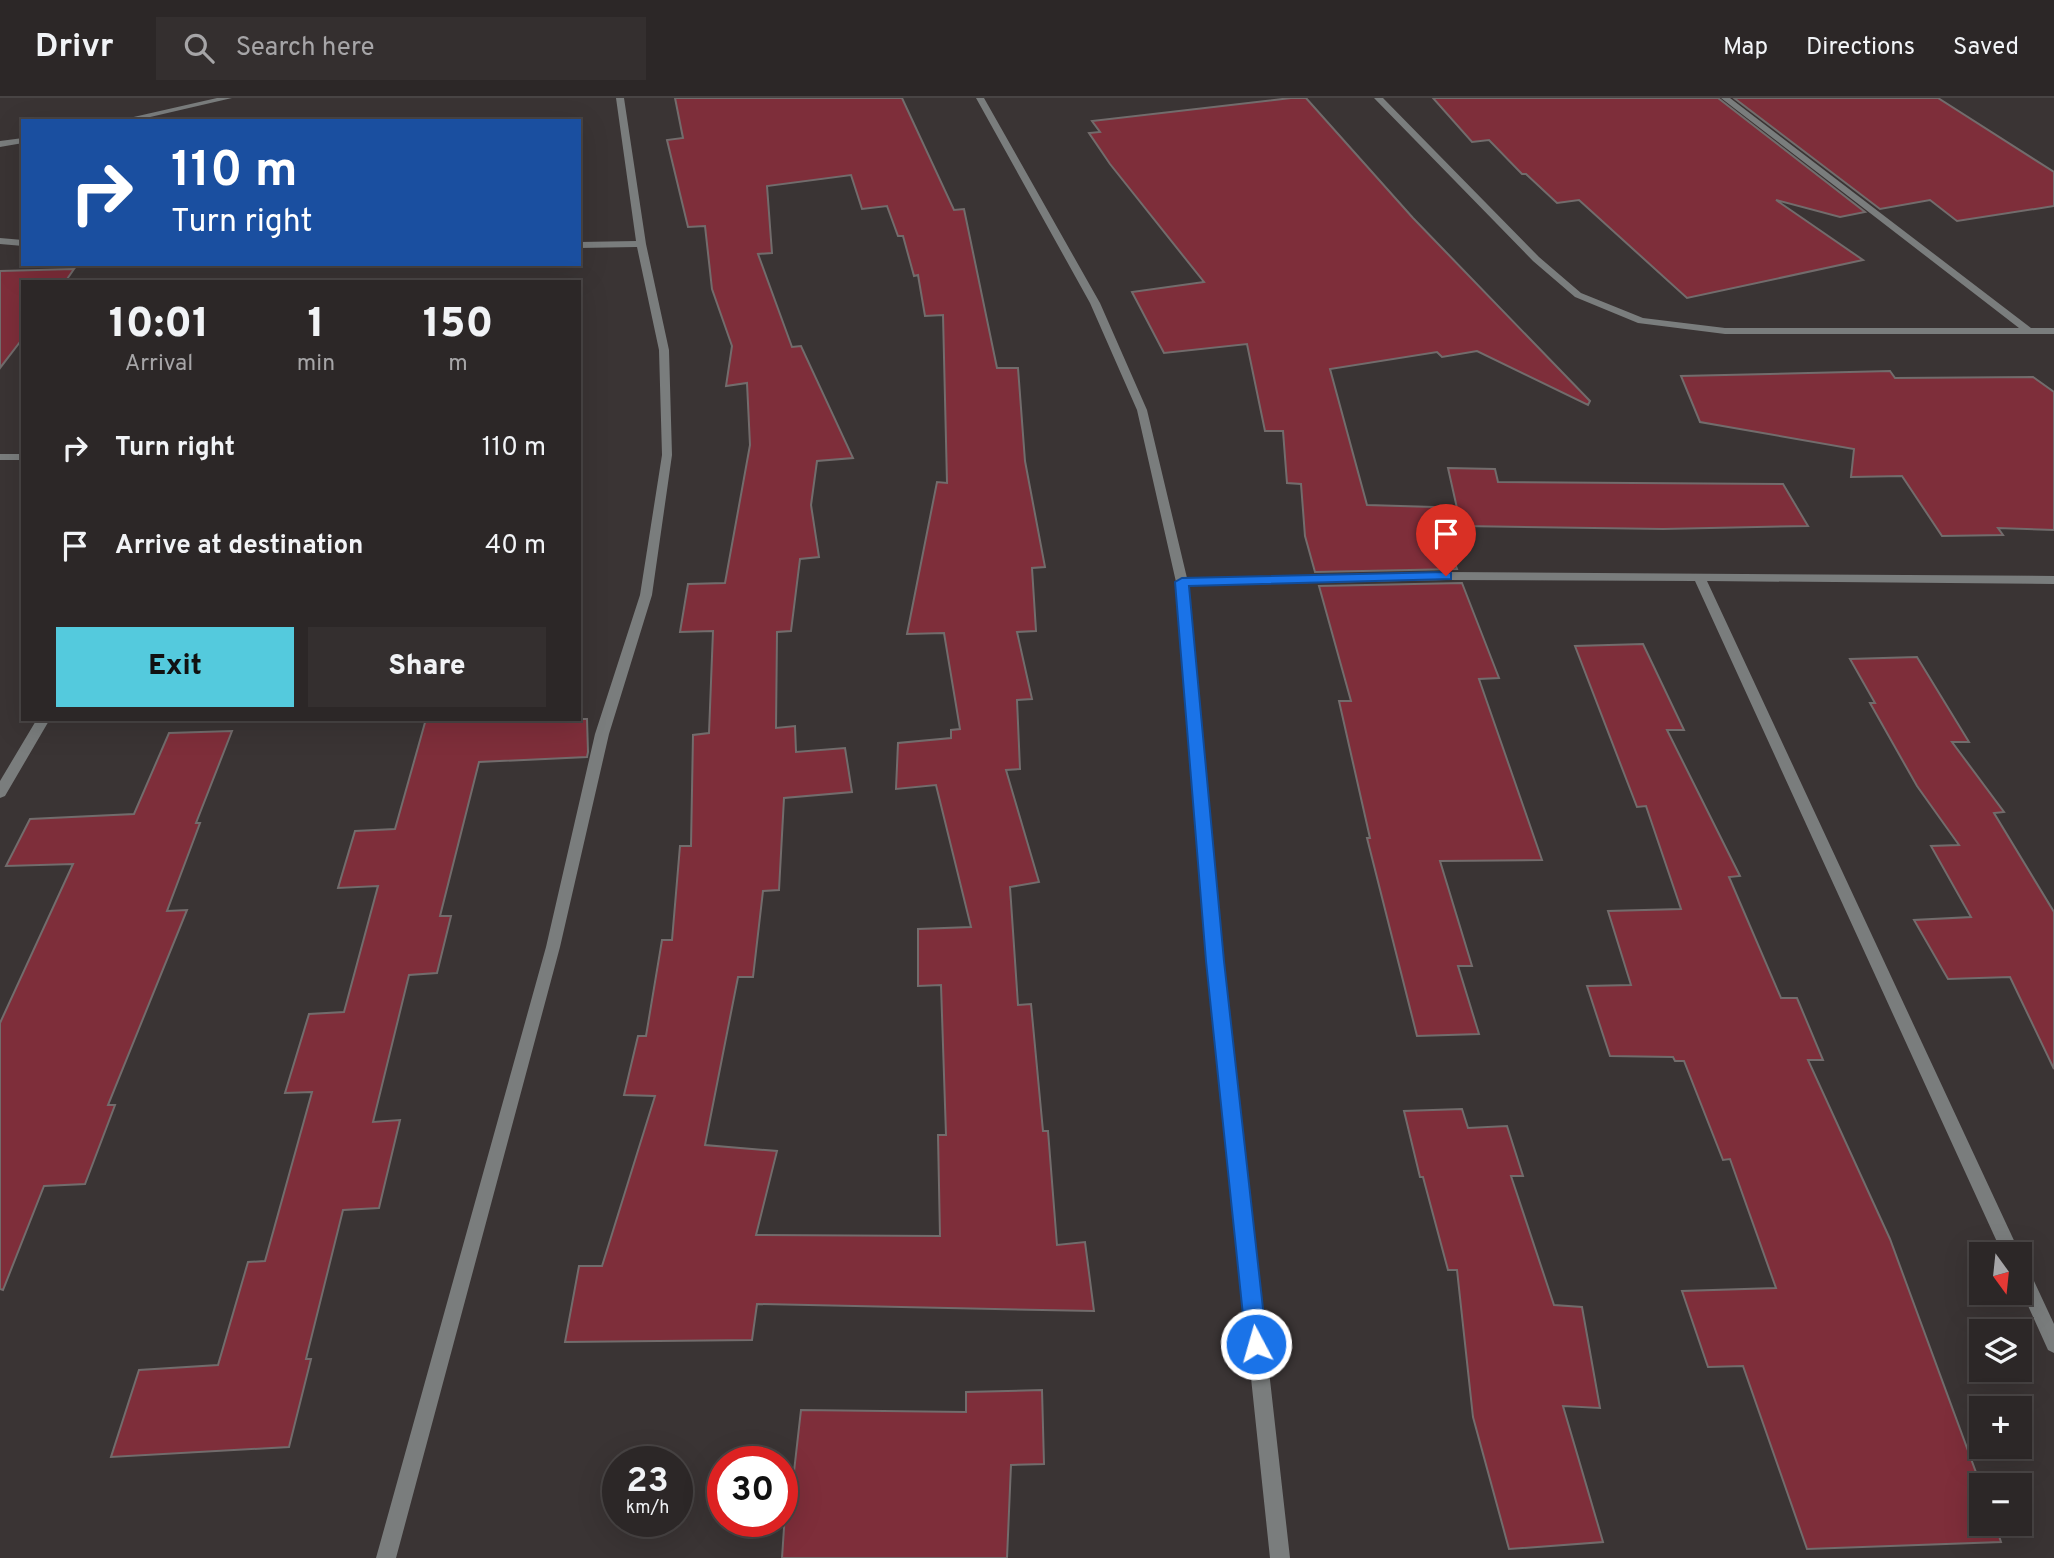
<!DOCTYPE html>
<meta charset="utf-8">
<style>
:root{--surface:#2c2727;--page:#342f2f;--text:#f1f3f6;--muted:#a6a5a7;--line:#484444;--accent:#54cadd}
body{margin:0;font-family:Overpass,sans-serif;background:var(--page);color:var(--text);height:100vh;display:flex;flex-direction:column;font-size:26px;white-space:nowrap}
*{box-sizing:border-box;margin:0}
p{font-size:23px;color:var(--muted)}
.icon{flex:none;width:38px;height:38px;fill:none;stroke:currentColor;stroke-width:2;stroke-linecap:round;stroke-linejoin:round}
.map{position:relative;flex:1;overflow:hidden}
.panel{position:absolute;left:21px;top:182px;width:560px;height:441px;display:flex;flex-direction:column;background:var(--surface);border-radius:0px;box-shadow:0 7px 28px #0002,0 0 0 2px var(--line)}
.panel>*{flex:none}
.hud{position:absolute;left:21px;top:21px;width:560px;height:147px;border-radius:0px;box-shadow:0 7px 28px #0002,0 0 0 2px var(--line);background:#1a4fa0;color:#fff;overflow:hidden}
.needle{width:46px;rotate:165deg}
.controls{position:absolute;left:1969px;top:1144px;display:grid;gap:14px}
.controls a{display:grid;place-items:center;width:63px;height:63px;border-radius:0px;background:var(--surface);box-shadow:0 7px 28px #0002,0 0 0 2px var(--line);font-size:35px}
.speed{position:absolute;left:602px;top:1348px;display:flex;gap:14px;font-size:35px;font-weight:700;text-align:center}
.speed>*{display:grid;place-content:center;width:91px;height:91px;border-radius:50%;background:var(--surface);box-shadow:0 7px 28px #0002,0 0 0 2px var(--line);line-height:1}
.speed small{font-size:18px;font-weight:400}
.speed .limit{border:10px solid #d22;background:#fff;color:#111}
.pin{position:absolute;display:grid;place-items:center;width:60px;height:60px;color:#fff;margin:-72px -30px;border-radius:50% 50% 50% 0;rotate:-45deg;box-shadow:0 0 7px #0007}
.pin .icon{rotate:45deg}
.me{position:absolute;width:77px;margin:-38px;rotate:354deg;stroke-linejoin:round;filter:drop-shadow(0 0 5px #0008)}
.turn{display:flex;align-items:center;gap:24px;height:147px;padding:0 35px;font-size:32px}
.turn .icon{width:91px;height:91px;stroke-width:2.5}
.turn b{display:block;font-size:49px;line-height:60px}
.eta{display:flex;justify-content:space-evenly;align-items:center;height:119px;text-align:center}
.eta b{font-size:42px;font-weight:800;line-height:49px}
.primary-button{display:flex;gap:14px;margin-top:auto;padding:14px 35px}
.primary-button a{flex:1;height:80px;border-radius:0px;background:var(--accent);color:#111;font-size:28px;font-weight:800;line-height:80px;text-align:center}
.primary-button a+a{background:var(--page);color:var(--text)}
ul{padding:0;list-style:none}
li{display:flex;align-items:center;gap:21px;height:98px;padding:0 35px}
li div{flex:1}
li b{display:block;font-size:26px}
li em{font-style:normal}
header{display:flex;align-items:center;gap:42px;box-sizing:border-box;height:98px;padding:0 35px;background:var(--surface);border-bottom:2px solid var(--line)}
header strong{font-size:33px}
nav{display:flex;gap:38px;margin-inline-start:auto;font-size:24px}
.search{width:490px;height:63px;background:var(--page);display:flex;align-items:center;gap:18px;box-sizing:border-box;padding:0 24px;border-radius:0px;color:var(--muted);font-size:26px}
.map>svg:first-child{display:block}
</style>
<header>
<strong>Drivr</strong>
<div class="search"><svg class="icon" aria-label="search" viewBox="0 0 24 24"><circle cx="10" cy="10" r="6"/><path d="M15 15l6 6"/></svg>Search here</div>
<nav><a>Map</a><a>Directions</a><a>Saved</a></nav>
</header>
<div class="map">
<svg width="2054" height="1460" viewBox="0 0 2054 1460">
<rect width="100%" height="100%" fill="#3a3434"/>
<path fill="#7e2e3a" stroke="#726c6c" stroke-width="2" fill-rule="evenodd" d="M 675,0 L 902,0 L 954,112 L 964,111 L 997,270 L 1018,270 L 1025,363 L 1045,469 L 1032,470 L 1036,533 L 1017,534 L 1032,601 L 1017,602 L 1020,671 L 1006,672 L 1039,784 L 1010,789 L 1018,907 L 1031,906 L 1043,1033 L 1048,1033 L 1057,1147 L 1085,1144 L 1094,1213 L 757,1206 L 752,1242 L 565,1244 L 579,1168 L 602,1168 L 655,998 L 624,997 L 638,938 L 646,938 L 662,842 L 672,842 L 680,748 L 691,748 L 693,637 L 709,635 L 713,533 L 680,534 L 688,486 L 725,485 L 750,347 L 747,285 L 726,288 L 732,248 L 712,191 L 705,128 L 688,129 L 667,42 L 683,40 ZM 851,77 L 862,111 L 887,108 L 898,138 L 903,138 L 914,178 L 918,177 L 925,218 L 943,217 L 947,385 L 937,384 L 907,536 L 944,535 L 960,631 L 951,632 L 951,640 L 898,645 L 896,691 L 936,687 L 971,829 L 918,831 L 918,888 L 941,887 L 946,1037 L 938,1037 L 940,1138 L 756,1137 L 777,1053 L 705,1047 L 738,879 L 753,879 L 763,793 L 779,792 L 784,700 L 852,694 L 845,650 L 796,654 L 795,628 L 776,630 L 777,534 L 791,533 L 800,461 L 819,459 L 811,407 L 817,363 L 853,360 L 801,248 L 792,249 L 758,156 L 772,155 L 767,88 Z
M 1291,0 L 1306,0 L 1413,120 L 1590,303 L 1588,307 L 1477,253 L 1442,259 L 1437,254 L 1330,271 L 1367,407 L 1434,409 L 1457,471 L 1315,474 L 1305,438 L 1301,386 L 1287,385 L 1283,333 L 1265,333 L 1247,246 L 1164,255 L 1132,194 L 1204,184 L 1110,66 L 1089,35 L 1100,34 L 1092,23 Z
M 1433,0 L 1718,0 L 1865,114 L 1840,119 L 1776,102 L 1863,162 L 1687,200 L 1579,102 L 1557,105 L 1526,76 L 1522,76 L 1489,42 L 1472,44 Z
M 1734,0 L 1938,0 L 2054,74 L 2054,108 L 1957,123 L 1930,102 L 1880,111 Z
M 74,171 L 65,184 L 23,184 L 23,240 L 0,270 L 0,173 Z
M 1890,273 L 1895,280 L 2033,279 L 2054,294 L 2054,432 L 1998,430 L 2003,437 L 1942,438 L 1902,378 L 1851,379 L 1854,351 L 1700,324 L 1681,278 Z
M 1448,370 L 1495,371 L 1498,384 L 1783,386 L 1808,428 L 1663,431 L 1461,428 Z
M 1462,485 L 1499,580 L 1479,581 L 1542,762 L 1440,763 L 1472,868 L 1458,868 L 1479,936 L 1417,938 L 1367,740 L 1370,740 L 1339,603 L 1351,603 L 1319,488 Z
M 1643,546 L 1684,632 L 1667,632 L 1740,778 L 1729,779 L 1781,900 L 1797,900 L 1823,962 L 1808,962 L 1890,1141 L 1981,1388 L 1981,1426 L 1995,1426 L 2001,1444 L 1807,1451 L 1743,1268 L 1708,1269 L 1682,1193 L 1776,1190 L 1730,1061 L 1723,1062 L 1684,963 L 1675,963 L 1673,959 L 1610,958 L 1587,888 L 1631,887 L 1608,813 L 1681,811 L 1646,708 L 1637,709 L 1575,548 Z
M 1917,559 L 1969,644 L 1952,644 L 2004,714 L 1994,715 L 2054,814 L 2054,971 L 2010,879 L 1948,881 L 1914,822 L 1971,819 L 1931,748 L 1959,747 L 1917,688 L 1870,605 L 1875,605 L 1850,561 Z
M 426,621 L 587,621 L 588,654 L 587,659 L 479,664 L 440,818 L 451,818 L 437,875 L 409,877 L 373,1024 L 400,1022 L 379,1110 L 343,1112 L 306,1261 L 311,1261 L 289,1349 L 111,1359 L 139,1272 L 218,1267 L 248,1164 L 265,1163 L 312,994 L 285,995 L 309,916 L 344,914 L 378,788 L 338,790 L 355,733 L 395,731 Z
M 232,633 L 196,725 L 200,725 L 167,813 L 187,812 L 108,1007 L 115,1007 L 85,1086 L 44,1088 L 3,1192 L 0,1191 L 0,925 L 73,766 L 6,768 L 30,721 L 134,716 L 169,635 Z
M 1462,1011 L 1468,1030 L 1507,1028 L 1523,1078 L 1511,1078 L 1554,1207 L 1582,1209 L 1600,1310 L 1563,1308 L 1603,1444 L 1509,1451 L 1473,1319 L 1457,1172 L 1448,1172 L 1423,1079 L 1420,1079 L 1404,1013 Z
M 1042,1292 L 1044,1366 L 1011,1367 L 1007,1460 L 782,1460 L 786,1400 L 791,1400 L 801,1312 L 966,1314 L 966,1294 Z"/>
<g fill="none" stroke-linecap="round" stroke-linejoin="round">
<path fill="#7a7d7d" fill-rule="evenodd" d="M 217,0 L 232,0 L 133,23 L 116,23 Z
M 616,0 L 624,0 L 646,146 L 669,252 L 672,357 L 652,497 L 609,636 L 560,849 L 396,1460 L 376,1460 L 546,849 L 595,636 L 640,497 L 662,357 L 659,252 L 637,149 L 579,150 L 579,144 L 636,143 Z
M 976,0 L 984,0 L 1100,205 L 1147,312 L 1187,480 L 1446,474 L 2054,478 L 2054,486 L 1707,483 L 2018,1151 L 2021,1157 L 2020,1160 L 2020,1157 L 2003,1157 L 1695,483 L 1446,482 L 1188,488 L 1223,863 L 1290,1460 L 1270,1460 L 1207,863 L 1176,484 L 1137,312 L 1090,205 Z
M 1374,0 L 1383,0 L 1539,159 L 1581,195 L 1643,220 L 1725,230 L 2019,230 L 1721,0 L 1730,0 L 2031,230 L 2054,230 L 2054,236 L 1725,236 L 1638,225 L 1575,199 L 1533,163 Z
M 23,40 L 23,45 L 0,49 L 0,43 Z
M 0,140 L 23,142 L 23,148 L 0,146 Z
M 0,356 L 23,356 L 23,362 L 0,362 Z
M 37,621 L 50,621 L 5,698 L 0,700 L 0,683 Z
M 2020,1164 L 2026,1166 L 2054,1226 L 2054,1255 L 2048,1252 L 2020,1190 Z"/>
</g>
<path fill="#1a73e8" stroke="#114b97" stroke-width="2" d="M 1446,474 L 1451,475 L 1451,481 L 1189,488 L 1224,863 L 1267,1246 L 1264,1253 L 1256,1255 L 1249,1253 L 1246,1246 L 1206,863 L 1175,484 L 1182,480 Z"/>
</svg>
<div class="controls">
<a><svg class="needle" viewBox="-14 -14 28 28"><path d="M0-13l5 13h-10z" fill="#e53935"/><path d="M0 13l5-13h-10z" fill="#a6a5a7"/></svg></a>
<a><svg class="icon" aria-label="layers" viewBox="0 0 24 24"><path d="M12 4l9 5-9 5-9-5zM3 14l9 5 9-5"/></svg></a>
<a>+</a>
<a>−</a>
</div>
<div class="speed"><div>23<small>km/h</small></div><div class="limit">30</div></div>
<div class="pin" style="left:1446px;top:478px;background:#d93025"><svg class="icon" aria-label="arrive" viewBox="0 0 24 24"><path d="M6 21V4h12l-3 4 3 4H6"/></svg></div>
<svg class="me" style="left:1256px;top:1246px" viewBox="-20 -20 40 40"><circle r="17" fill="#1a73e8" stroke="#fff" stroke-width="3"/><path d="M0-11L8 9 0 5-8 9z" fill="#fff"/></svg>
<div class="hud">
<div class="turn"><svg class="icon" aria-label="right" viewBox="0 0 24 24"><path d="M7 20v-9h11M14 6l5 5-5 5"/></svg><div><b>110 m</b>Turn right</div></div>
</div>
<section class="panel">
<div class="eta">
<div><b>10:01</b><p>Arrival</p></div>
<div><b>1</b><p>min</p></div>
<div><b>150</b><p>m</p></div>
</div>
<ul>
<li><svg class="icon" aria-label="right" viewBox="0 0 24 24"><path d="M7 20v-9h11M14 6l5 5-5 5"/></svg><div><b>Turn right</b></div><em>110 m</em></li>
<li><svg class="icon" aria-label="arrive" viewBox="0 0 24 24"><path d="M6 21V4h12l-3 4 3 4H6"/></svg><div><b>Arrive at destination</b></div><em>40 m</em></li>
</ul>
<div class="primary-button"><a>Exit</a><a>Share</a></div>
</section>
</div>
